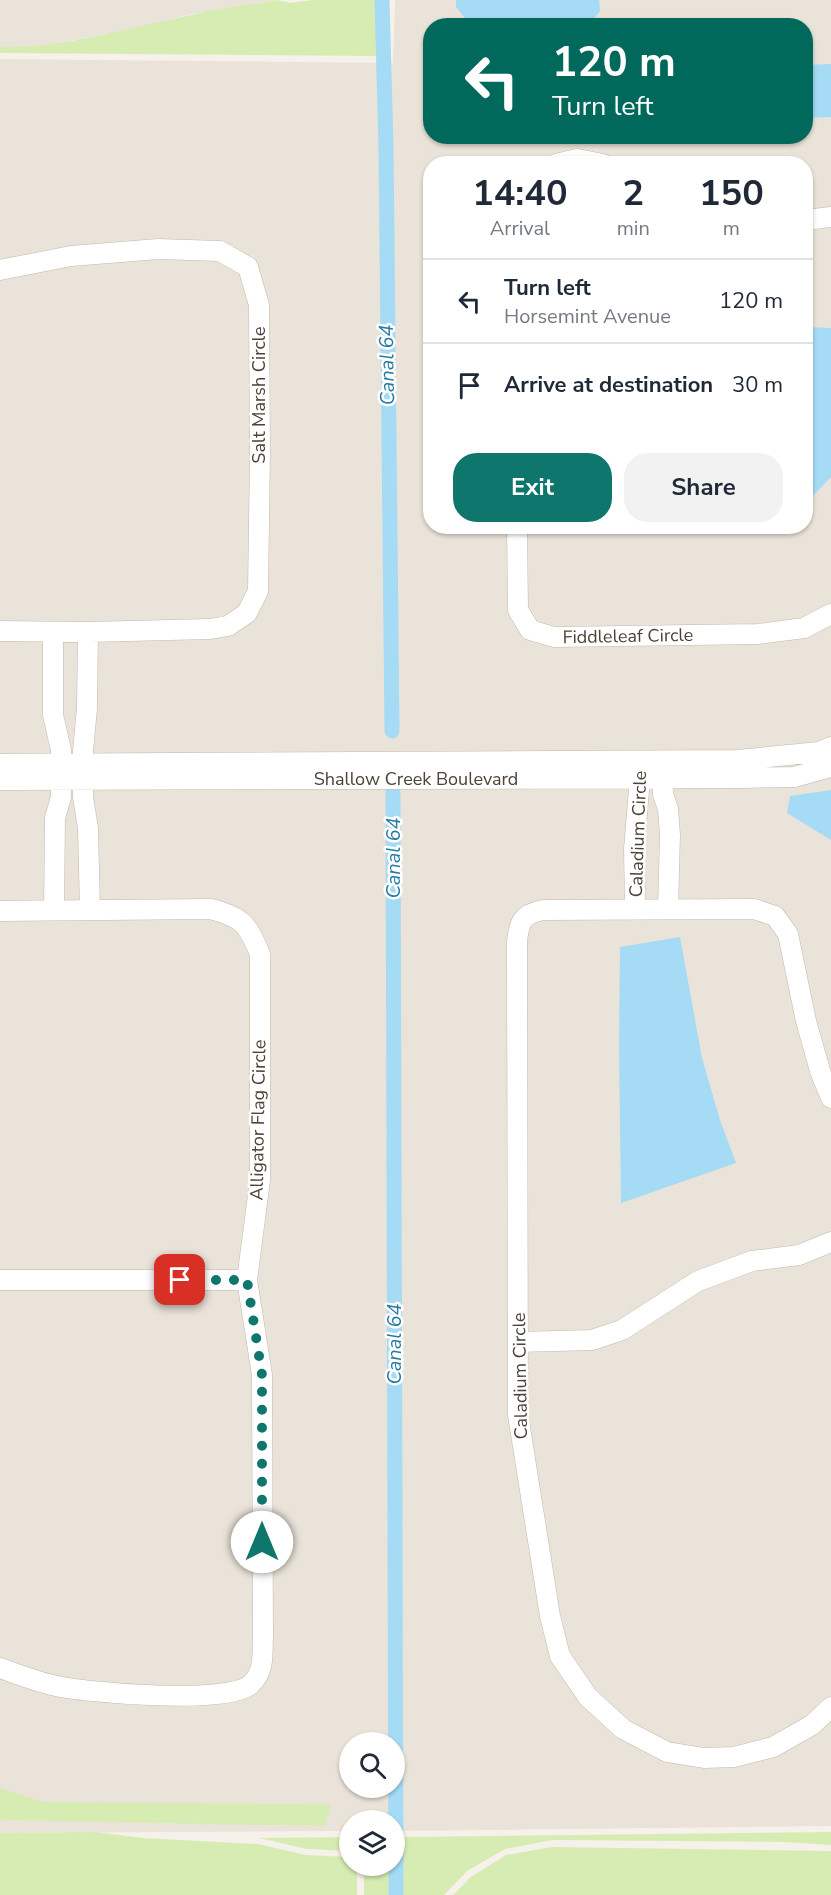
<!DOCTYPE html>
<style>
:root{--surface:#fff;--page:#f2f2f3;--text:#1f2937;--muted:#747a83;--line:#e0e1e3;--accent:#0f766e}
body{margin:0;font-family:"Nunito Sans",sans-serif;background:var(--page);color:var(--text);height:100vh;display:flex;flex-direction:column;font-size:22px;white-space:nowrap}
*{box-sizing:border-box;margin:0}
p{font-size:20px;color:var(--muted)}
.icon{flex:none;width:33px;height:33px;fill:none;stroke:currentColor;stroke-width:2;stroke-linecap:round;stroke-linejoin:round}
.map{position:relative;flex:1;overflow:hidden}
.panel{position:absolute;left:423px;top:156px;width:390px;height:378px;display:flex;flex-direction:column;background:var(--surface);border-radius:24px;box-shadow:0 2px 4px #0004}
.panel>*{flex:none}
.top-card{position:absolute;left:423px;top:18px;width:390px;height:126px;border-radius:24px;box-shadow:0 2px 4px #0004;background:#00695c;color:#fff;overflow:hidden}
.buttons{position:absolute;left:339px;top:1732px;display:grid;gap:12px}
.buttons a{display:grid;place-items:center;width:66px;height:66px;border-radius:50%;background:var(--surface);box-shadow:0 2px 4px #0004;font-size:30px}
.pin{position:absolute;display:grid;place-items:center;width:51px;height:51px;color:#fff;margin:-26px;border-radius:12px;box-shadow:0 3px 9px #0006}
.me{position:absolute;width:66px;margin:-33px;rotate:0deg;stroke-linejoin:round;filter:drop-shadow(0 0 4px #0008)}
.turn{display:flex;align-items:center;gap:21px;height:126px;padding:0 30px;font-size:27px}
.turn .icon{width:78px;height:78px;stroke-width:2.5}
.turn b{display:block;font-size:42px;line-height:51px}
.eta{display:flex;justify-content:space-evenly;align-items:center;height:102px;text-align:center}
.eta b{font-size:36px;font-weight:700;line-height:42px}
.cta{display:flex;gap:12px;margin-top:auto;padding:12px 30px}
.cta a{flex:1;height:69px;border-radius:24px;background:var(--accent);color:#fff;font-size:24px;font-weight:700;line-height:69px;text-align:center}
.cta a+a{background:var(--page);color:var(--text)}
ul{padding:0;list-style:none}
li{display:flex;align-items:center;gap:18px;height:84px;padding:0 30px;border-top:2px solid var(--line)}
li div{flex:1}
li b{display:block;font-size:22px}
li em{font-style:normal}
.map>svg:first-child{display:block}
</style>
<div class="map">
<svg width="831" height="1895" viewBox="0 0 831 1895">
<rect width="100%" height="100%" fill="#f6f2eb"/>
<path fill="#eae3d9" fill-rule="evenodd" d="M 0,0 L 277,0 L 191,14 L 130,30 L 30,48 L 0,47 Z
M 395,0 L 831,0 L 831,1826 L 395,1831 L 394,1821 L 350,1821 L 349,1831 L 0,1833 L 0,59 L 393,63 ZM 430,26 L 806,26 L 806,136 L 430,136 ZM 430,164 L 806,164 L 806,526 L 430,526 ZM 350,1743 L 394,1743 L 394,1788 L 350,1788 Z"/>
<path fill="#d7ecb2" d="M 277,0 L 290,3 L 312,0 L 388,0 L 388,8 L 378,16 L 377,56 L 0,53 L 0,47 C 65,48 128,28 191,15 C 219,8 248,5 277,0 Z
M 0,1788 L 43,1802 L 331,1804 L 325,1826 L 0,1820 Z
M 95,1832 L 143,1838 L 258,1844 L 306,1855 L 349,1857 L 350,1866 L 357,1866 L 357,1895 L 0,1895 L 0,1833 Z
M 831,1832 L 831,1845 L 784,1842 L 552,1840 L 505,1849 L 467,1871 L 444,1895 L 364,1895 L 364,1866 L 394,1866 L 395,1837 Z
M 349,1837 L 349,1851 L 307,1849 L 259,1838 Z
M 552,1847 L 831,1851 L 831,1895 L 453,1895 L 471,1877 L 506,1855 Z"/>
<path fill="#a5dbf5" d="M 456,0 L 599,0 L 600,11 L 592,21 L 465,18 L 456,7 Z
M 831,64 L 831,117 L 806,118 L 806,65 Z
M 806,327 L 831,328 L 831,477 L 806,503 Z
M 831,790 L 831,840 L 787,813 L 790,796 Z
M 680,937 L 702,1058 L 720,1120 L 736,1163 L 621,1203 L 619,1045 L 620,947 Z"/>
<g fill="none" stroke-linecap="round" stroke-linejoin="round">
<path stroke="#a5dbf5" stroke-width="15" d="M 382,0 L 386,146 L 392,731
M 393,793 L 396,1895"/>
<g stroke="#c3b9ac" stroke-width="21">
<path id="minor" d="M 556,164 L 577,159 L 603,164
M 806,220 L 831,217
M 0,270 L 71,256 L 158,249 L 220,251 L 248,267 L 259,305 L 260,453 L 258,591 L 247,613 L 228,626 L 210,629 L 88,632 L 0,631
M 517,526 L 518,610 L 530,630 L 554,637 L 758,634 L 804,628 L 831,614
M 53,632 L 53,715 L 61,750 L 61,797 L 55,818 L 54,910
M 88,632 L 87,708 L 83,751 L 83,797 L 88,828 L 90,910
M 0,764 L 738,760 L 819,752 L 831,747
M 662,765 L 663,794 L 668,809 L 670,835 L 668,908
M 0,780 L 742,778 L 794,777 L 831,767
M 635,908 L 634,849 L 641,766
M 0,911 L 211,909 C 244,918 247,924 260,954 L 260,1180 L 247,1280 L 262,1375 L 263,1637 C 262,1654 265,1671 251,1684 C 231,1705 83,1693 52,1685 C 35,1681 17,1674 0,1668
M 831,1098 L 821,1074 L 806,1021 L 788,934 L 775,916 L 754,909 L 543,910 C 522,914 519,922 517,942 L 518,1415 L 550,1616 L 560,1656 L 588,1697 L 623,1729 L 667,1752 L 704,1758 L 734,1757 L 773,1747 L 812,1725 L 831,1707
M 0,1280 L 247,1280
M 518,1342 L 592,1340 L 622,1330 L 698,1281 L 752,1261 L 799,1255 L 831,1242"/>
</g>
<use href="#minor" stroke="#fff" stroke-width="20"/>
</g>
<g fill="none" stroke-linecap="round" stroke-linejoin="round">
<path stroke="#0f766e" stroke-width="10" stroke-dasharray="0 18" d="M 180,1280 L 247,1280 L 262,1375 L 262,1542"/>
</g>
<g text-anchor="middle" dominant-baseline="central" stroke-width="5" stroke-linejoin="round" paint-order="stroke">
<g font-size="18" fill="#4b4238" stroke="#fff">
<text transform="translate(259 395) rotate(-90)">Salt Marsh Circle</text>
<text transform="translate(628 636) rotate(-1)">Fiddleleaf Circle</text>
<text x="416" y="779">Shallow Creek Boulevard</text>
<text transform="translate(638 834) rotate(-88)">Caladium Circle</text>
<text transform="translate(258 1120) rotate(-89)">Alligator Flag Circle</text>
<text transform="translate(520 1376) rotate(-91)">Caladium Circle</text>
</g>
<g font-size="20" font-style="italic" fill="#257aa6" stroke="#fff">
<text transform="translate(387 365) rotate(-91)">Canal 64</text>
<text transform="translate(393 858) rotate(-90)">Canal 64</text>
<text transform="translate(394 1344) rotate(-90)">Canal 64</text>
</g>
</g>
</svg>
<div class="buttons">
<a><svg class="icon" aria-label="search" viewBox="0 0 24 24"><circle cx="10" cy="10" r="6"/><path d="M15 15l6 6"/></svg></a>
<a><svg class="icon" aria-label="layers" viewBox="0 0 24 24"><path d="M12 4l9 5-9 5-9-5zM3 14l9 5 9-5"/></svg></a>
</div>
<div class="pin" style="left:180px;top:1280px;background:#d93025"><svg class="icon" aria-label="arrive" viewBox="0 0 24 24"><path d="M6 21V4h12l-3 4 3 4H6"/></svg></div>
<svg class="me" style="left:262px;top:1542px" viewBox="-20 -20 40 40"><circle r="19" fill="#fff"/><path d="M0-13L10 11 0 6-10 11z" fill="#0f766e"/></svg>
<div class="top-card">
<div class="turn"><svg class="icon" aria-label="left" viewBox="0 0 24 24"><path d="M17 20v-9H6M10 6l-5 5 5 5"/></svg><div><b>120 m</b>Turn left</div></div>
</div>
<section class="panel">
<div class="eta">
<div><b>14:40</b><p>Arrival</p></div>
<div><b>2</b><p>min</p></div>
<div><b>150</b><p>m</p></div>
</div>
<ul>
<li><svg class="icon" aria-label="left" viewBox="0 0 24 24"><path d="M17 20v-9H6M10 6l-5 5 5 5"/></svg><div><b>Turn left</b><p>Horsemint Avenue</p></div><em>120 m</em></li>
<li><svg class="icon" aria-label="arrive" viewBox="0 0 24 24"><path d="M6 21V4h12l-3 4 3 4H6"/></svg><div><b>Arrive at destination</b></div><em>30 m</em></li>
</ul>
<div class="cta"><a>Exit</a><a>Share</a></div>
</section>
</div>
